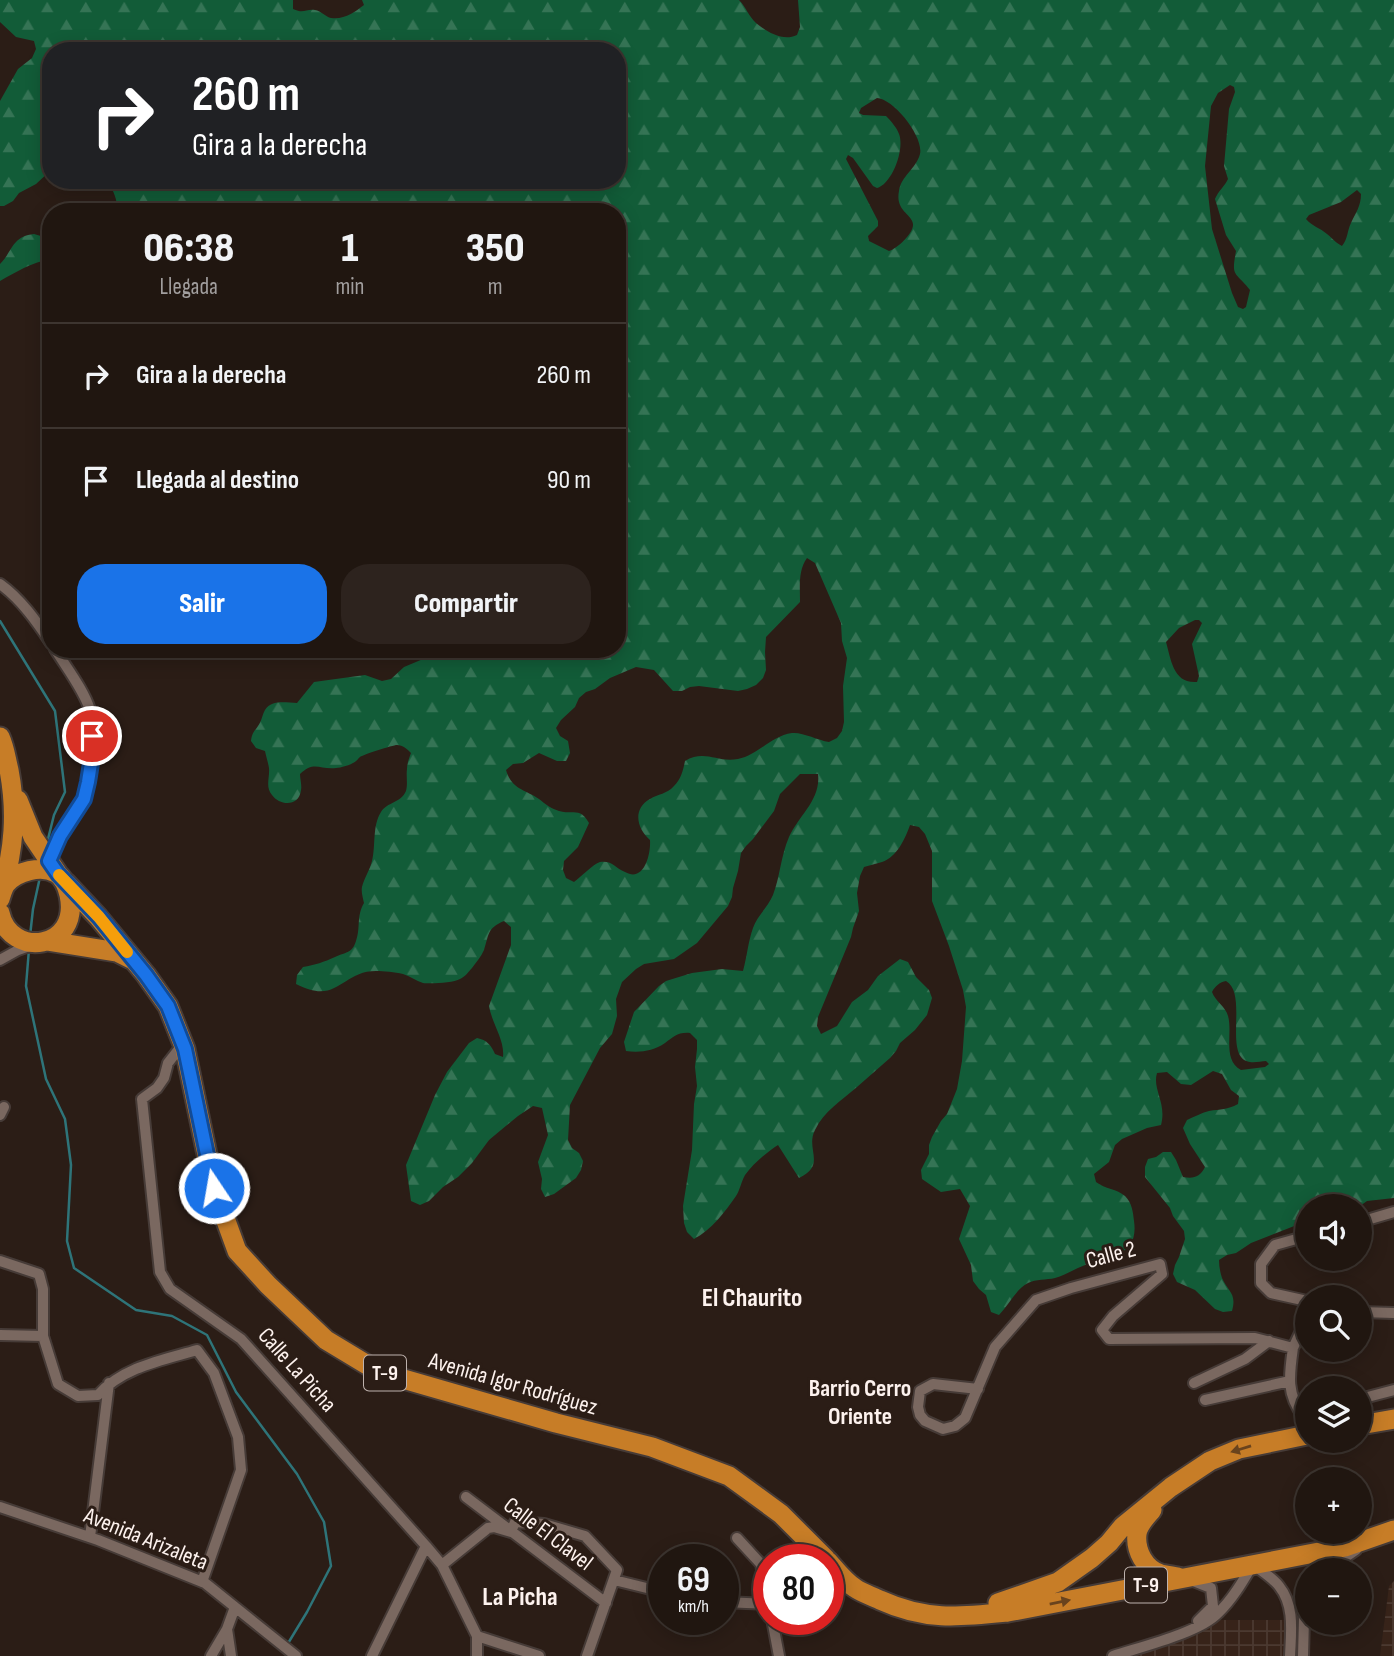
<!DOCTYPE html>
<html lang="es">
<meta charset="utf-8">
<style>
:root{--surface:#201610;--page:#2d231e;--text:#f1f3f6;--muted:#a29f9f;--line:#3d3530;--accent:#1a73e8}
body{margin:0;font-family:"Sofia Sans Condensed",sans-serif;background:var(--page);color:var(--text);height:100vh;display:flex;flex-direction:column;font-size:26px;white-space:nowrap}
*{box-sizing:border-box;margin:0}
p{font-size:23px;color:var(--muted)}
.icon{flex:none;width:38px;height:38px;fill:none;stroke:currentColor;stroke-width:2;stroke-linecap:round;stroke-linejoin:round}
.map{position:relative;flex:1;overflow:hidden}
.details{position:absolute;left:42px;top:203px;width:584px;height:455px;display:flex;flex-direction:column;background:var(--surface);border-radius:28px;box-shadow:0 4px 18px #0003,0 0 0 2px var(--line)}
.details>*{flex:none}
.guide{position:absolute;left:42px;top:42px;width:584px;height:147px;border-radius:28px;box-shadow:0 4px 18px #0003,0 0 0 2px var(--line);background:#202124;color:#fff;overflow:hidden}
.controls{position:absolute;left:1295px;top:1194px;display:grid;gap:14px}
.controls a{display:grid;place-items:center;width:77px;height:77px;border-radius:50%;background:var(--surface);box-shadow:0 4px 18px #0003,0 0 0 2px var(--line);font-size:35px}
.speed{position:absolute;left:648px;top:1544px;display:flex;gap:14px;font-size:35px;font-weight:700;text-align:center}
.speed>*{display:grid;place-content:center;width:91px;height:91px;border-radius:50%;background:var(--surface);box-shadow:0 4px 18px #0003,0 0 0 2px var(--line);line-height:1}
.speed small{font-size:18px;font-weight:400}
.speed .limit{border:10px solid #d22;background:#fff;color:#111}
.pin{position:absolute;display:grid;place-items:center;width:60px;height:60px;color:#fff;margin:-30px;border:4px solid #fff;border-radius:50%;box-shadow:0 2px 7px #0007}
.me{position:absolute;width:77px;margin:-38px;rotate:348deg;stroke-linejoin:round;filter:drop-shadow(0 0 5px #0008)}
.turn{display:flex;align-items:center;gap:24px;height:147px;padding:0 35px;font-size:32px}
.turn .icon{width:91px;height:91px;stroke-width:2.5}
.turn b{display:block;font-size:49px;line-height:60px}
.eta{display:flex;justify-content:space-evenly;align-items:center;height:119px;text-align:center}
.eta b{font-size:42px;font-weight:800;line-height:49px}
.cta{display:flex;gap:14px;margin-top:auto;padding:14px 35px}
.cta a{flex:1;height:80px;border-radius:28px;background:var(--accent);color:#fff;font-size:28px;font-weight:800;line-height:80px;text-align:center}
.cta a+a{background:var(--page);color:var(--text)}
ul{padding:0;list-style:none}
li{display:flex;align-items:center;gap:21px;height:105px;padding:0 35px;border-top:2px solid var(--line)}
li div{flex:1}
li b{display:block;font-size:26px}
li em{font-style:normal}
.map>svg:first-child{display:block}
</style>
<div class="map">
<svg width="1394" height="1656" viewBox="0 0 1394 1656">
<defs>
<pattern id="industrial-grid" width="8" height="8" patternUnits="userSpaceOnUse" patternTransform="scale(1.75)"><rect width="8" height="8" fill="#372319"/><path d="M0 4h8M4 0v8" fill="none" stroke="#4b3930"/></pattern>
<pattern id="forest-firs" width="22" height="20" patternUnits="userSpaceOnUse" patternTransform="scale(1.75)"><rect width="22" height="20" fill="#125c38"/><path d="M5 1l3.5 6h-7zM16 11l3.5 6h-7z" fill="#357455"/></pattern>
</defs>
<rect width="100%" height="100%" fill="#2b1d16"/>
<path fill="url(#industrial-grid)" d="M 1394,1581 L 1394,1656 L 1380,1656 L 1389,1586 Z
M 1215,1620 L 1290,1620 L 1288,1656 L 1114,1656 Z"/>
<path fill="url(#forest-firs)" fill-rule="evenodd" d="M 0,0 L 293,0 L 293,9 C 304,14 305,9 315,10 C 321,11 326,17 331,18 C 344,20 355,12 364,5 L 362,0 L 739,0 C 746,7 749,17 756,23 C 767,32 783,42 797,35 L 800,27 L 798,0 L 1394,0 L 1394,1198 L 1367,1201 L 1360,1206 L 1307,1206 L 1307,1221 L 1251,1243 L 1236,1253 L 1227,1255 L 1219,1260 C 1219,1266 1220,1272 1222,1278 C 1228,1292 1237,1293 1232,1311 L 1223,1312 L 1215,1309 L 1195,1290 L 1177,1282 L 1173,1274 L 1175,1265 L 1179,1257 L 1185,1239 L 1184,1231 L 1173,1216 L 1170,1208 L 1145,1177 L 1145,1167 L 1148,1159 L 1156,1157 L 1163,1152 L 1171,1152 L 1176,1160 L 1183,1177 C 1194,1179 1200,1177 1205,1167 L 1190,1144 L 1183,1128 L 1187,1120 C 1194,1117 1201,1113 1209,1111 C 1221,1109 1227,1110 1238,1104 L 1239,1096 L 1231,1090 L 1222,1074 L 1213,1071 L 1191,1085 L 1181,1084 L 1167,1072 L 1157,1073 C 1152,1089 1167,1103 1161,1125 L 1147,1128 L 1122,1139 L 1115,1145 L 1109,1162 L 1094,1174 L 1096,1182 C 1105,1189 1117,1189 1125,1196 C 1132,1203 1133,1212 1134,1221 C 1139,1256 1110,1256 1085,1265 C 1075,1269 1065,1275 1055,1278 C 1046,1280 1036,1279 1028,1283 C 1015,1290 1009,1305 999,1315 L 991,1312 L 986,1295 L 979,1289 L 973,1281 L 971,1265 L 959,1239 L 970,1206 L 960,1189 L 941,1192 L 922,1179 L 921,1170 L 929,1154 L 929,1145 L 932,1137 L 941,1121 L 947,1114 L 957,1089 L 962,1061 L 966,1007 L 963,990 L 949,946 L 932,901 L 932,851 L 925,834 L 919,827 L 910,825 C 905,839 897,857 882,862 C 876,864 870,865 864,867 L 860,876 L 857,893 L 859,911 L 853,928 L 851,937 L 818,1017 L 817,1026 L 821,1034 L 837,1026 L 852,1002 L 868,990 L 878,976 L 900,959 L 908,962 L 916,977 L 929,990 L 932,998 L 927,1015 L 915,1030 L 900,1043 L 896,1051 L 890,1058 C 879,1068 868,1077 857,1087 C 841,1101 824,1111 815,1130 C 805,1149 827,1165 799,1178 L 778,1145 C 767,1152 753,1164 745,1175 C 741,1182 740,1190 736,1196 C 725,1212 711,1230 694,1239 L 687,1232 L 684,1223 L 683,1206 L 692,1150 L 694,1104 L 697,1086 L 695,1067 L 697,1049 L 697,1040 L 690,1033 C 677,1032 674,1037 665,1043 C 653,1051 640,1053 626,1051 L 624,1042 L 634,1012 L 659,986 L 666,981 L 692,973 L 722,969 L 743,971 C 747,957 748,942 753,928 C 757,916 768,907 773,895 C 780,877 781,855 789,837 C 799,815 821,800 818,774 L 800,774 L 780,794 L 774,811 L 753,839 L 746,846 L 741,853 L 738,871 L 733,888 L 732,897 L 728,906 L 697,943 L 674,959 L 644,964 L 636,969 L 622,982 L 616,999 L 617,1016 L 612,1034 L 600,1048 L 570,1105 L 568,1140 L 572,1148 L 579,1153 L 583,1161 L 581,1170 L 576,1178 L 554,1194 L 545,1197 L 541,1189 L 542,1179 L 538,1162 L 548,1135 L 542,1108 L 533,1106 L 518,1116 L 489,1140 L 472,1163 L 458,1177 L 443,1187 L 429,1201 L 420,1205 L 411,1201 L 406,1165 L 435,1095 L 447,1072 L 469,1043 L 477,1038 C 487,1040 491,1045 495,1054 L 503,1057 C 505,1040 492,1024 489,1006 L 511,945 L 511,927 L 504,921 C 487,928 489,935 484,950 C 481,957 476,962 472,968 C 469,971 465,977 460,979 C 453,983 431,984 423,983 C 416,981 410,976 403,974 C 395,972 384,971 376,971 C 341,971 338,1006 296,984 L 297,975 L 303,967 C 315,965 324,962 335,957 C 345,952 352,954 356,941 C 361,927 356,917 364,903 C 363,898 361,892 362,887 C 364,878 370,870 372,861 C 376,846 372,826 381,812 C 387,802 401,803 406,791 C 408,784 406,776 407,769 C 407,764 409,758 411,753 C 407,749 403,745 397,745 C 393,745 362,755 360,757 C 358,758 358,760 356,761 C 353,764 341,768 336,768 C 320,770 314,760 300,774 C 300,779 302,785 301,790 C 299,807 280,806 272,795 C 265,787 270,777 269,768 C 268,762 266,756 265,751 L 256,748 L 251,741 C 252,733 254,732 258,726 C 262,721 262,715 265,710 C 272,699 286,703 297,703 L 314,682 L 365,675 L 382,681 L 391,679 L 404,667 L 447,649 L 618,649 L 618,212 L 116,212 C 119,201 113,189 106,180 L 618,180 L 618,51 L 51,51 L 51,170 L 36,184 L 19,193 L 13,201 L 4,206 L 0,206 L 0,101 L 18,69 L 32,58 L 36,49 L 34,41 L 16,37 L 0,22 ZM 1230,85 L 1234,87 L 1235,92 L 1229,109 L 1224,166 L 1228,179 C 1225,186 1218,191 1215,199 L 1226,235 L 1236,251 C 1231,278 1235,271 1250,290 L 1246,307 L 1243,309 L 1238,307 L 1232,293 L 1212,229 L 1205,166 L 1211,106 L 1218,93 ZM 877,98 C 894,99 924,137 920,154 C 916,169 901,176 899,191 C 895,211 912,214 913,224 C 914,233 897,249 889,251 L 869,241 L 868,236 L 878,226 L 878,221 L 846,159 L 848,155 L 853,158 L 873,186 L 877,188 C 892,184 905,149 899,134 C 897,128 891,121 886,116 L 863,115 L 859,113 L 861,108 ZM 1357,190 L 1361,194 C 1361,206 1356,212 1351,223 C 1347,231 1348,239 1342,246 C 1336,243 1333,239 1327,234 C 1320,228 1312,226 1306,219 L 1309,215 L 1341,202 ZM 807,558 L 815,563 L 841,623 L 842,641 L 847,658 L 843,686 L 844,722 L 842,731 L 837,738 L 829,742 C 817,740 803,732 792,733 C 771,736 758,755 738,759 C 717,763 705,749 685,761 C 683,771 681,779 674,786 C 667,794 658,794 650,799 C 632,809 637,829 650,840 C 651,854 644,883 625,872 C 615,868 612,860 600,862 C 593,864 581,877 574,882 L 566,878 L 563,870 L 564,861 L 578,847 L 589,823 C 580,807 573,815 559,811 C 552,809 545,804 539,799 C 525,789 512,790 506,770 L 513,764 L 523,763 L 539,753 L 557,761 L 566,761 L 570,753 L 568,741 L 560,736 L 556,728 L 561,720 L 575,707 L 579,698 L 586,692 L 595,689 L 610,678 L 636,667 L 654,670 L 673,691 L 682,691 L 690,687 L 699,686 L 738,691 L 747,689 L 756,685 L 763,678 L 766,670 L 765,652 L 766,637 L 800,602 C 800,587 798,570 807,558 ZM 1195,620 L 1199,620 L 1202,623 L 1192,644 L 1199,676 L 1197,682 C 1173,684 1171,659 1166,642 L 1179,628 ZM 1226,981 C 1249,994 1222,1058 1250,1062 C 1255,1063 1261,1061 1266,1061 L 1269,1064 L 1265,1067 L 1241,1070 C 1222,1060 1233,1033 1228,1016 C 1226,1007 1215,1001 1212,992 C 1215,986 1220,982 1226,981 Z
M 34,234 L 51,239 L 51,259 C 32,262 16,272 0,281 L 0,264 C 13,251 12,236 34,234 Z"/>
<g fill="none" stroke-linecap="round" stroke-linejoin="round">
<path stroke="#2e7479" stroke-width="2.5" d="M 0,621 L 55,711 L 65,792 L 54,815 L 47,843
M 30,936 L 33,909 L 40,877
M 29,949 L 26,986 L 46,1079 L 65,1119 L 71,1165 L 67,1241 L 74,1268 L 136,1310 L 172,1316 L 207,1335 L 236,1392 L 297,1474 L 324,1522 L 331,1566 L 307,1612 L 287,1645"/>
<g stroke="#463b37" stroke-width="14">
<path id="street" d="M 0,584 C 21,599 37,622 51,643
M 49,861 C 53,853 56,844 60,836 C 68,824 77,813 83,800 C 92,780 96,731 90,710 C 84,690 66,667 55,649
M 0,960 L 18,950 L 32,945
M 185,1049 L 179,1049 L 168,1063 L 164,1078 L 157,1088 L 142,1099 L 160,1272 L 170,1289 L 241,1339 L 426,1546 L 442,1565 L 477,1636 L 477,1656
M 0,1115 L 4,1107
M 1360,1222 L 1394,1212
M 1307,1236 L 1275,1245 L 1261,1264 L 1261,1283 L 1271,1293 L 1307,1301
M 0,1261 L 39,1274 L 43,1289 L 43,1336 L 58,1384 L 78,1396 L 98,1395 C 123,1367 163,1360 197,1350 L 214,1373 L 238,1437 L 241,1470 L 202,1582
M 1360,1312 L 1394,1313
M 0,1335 L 43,1336
M 1293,1348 C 1289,1375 1286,1395 1304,1417 L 1307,1416
M 1194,1383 L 1245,1359 L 1269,1341
M 978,1389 L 933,1384 L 920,1391 L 918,1407 L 920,1415 L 925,1421 L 943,1429 L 955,1426 L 965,1418 L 995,1347 L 1036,1300 L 1071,1288 L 1160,1264 L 1162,1274 L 1113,1316 L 1102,1330 L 1109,1339 L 1255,1338 L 1293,1348 L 1300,1333 L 1307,1330
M 1360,1399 L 1394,1390
M 1205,1400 L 1290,1381
M 466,1497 L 606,1603
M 0,1507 L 98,1540 L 205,1583 L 296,1656
M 90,1537 L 109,1383
M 737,1538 L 761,1564 L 768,1602
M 442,1565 L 488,1528 L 494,1527 L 511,1532 L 515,1522 L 544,1524 L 585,1536 L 617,1570 L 587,1656
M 1327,1570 L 1356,1550
M 614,1580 L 663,1592
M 1191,1580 L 1211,1588 L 1213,1606 L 1198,1621
M 723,1602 L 768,1604
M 772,1619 L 779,1656
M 477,1636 L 539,1656
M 211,1656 L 227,1629
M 231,1656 L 227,1629 L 235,1607
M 372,1656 L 426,1546
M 1113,1656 C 1140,1647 1199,1633 1218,1613 C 1232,1600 1243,1581 1253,1564 C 1261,1571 1272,1577 1279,1586 C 1295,1606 1291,1632 1290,1656
M 1303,1656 L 1304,1619 L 1307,1605"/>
</g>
<g stroke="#463b37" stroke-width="23">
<path id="highway" d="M 0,737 C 5,748 6,758 9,770 C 17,813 14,849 2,891
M 18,800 L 33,837 L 58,874
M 66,883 L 98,917 L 146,975 L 168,1006 L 185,1049 L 214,1188 L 237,1251 L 268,1285 L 326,1340 L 379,1372 L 556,1423 L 652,1447 L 729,1476 L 781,1514 L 826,1559
M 0,899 C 2,893 3,888 6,884 C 17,871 41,865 56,873 C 64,878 67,886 69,895 C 81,950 10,959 0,913
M 48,941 L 117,952 L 131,959
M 1360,1425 L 1394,1419
M 1152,1510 C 1146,1517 1138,1525 1137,1534 C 1135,1551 1145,1569 1161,1574 C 1167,1575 1173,1576 1178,1577
M 828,1561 C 836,1570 845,1582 855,1588 C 862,1593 872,1596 880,1600 C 926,1621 959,1617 1008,1612 L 1345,1547 L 1394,1530
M 998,1603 L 1058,1582 L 1092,1558 L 1109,1543 L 1123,1526 L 1171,1487 L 1210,1461 L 1239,1449 L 1307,1435"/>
</g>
<use href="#street" stroke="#7a6860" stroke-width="10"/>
<use href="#highway" stroke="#c77d27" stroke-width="19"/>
</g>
<defs><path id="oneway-solid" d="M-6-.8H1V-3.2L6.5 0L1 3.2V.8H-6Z" transform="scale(1.75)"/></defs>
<g fill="#69431d">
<use href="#oneway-solid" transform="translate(1241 1449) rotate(163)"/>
<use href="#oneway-solid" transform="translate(1060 1602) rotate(-11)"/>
</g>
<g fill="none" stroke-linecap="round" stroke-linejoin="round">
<g stroke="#114b97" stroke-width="18">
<path id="route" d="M 92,736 L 92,757 L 88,782 L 84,799 L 60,836 L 49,861 L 58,874 L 99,917 L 146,975 L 168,1006 L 185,1049 L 214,1188"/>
</g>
<use href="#route" stroke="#1a73e8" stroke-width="12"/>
<path stroke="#f59e0b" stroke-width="12" d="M 59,875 L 99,917 L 127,952"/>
</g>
<g text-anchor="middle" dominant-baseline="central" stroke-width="6" stroke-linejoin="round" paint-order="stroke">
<g fill="#2b1d16" stroke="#beb2ad" stroke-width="2">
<rect x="364" y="1355.5" width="42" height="35" rx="5"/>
<rect x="1125" y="1567.5" width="42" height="35" rx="5"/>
</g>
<g font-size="21" font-weight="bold" fill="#fdf2ee">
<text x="385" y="1373">T-9</text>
<text x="1146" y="1585">T-9</text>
</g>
<g font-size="23" fill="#fdf2ee" stroke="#2b1d16">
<text transform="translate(1111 1255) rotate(-15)">Calle 2</text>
<text transform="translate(297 1370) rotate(48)">Calle La Picha</text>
<text transform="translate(513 1384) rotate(16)">Avenida Igor Rodríguez</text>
<text transform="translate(548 1534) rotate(37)">Calle El Clavel</text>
<text transform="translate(146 1539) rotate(22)">Avenida Arizaleta</text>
</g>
<g font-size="24" font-weight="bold" fill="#fdf2ee" stroke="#2b1d16">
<text x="860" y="1388">Barrio Cerro<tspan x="860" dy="28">Oriente</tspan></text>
</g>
<g font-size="26" font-weight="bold" fill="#fdf2ee" stroke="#2b1d16">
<text x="752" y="1298">El Chaurito</text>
<text x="520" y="1597">La Picha</text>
</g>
</g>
</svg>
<div class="controls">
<a><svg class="icon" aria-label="sound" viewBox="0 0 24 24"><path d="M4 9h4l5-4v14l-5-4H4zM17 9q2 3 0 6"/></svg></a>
<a><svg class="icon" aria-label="search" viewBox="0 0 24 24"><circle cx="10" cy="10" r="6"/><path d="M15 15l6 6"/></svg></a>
<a><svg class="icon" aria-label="layers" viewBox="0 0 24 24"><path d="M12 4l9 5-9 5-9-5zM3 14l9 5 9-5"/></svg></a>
<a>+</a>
<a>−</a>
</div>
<div class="speed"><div>69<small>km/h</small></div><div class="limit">80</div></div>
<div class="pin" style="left:92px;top:736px;background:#d93025"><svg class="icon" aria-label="arrive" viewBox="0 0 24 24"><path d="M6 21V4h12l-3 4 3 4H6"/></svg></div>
<svg class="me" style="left:214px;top:1188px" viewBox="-20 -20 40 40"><circle r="17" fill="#1a73e8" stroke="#fff" stroke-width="3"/><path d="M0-11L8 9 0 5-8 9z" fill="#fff"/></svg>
<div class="guide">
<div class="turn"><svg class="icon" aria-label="right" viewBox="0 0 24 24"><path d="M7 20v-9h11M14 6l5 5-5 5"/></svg><div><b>260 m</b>Gira a la derecha</div></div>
</div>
<section class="details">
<div class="eta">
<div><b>06:38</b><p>Llegada</p></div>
<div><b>1</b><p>min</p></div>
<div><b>350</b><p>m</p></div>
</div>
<ul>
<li><svg class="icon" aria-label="right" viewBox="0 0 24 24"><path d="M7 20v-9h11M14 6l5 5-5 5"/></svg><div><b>Gira a la derecha</b></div><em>260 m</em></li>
<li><svg class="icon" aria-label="arrive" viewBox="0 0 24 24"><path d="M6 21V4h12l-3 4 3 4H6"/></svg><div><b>Llegada al destino</b></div><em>90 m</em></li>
</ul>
<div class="cta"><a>Salir</a><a>Compartir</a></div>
</section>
</div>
